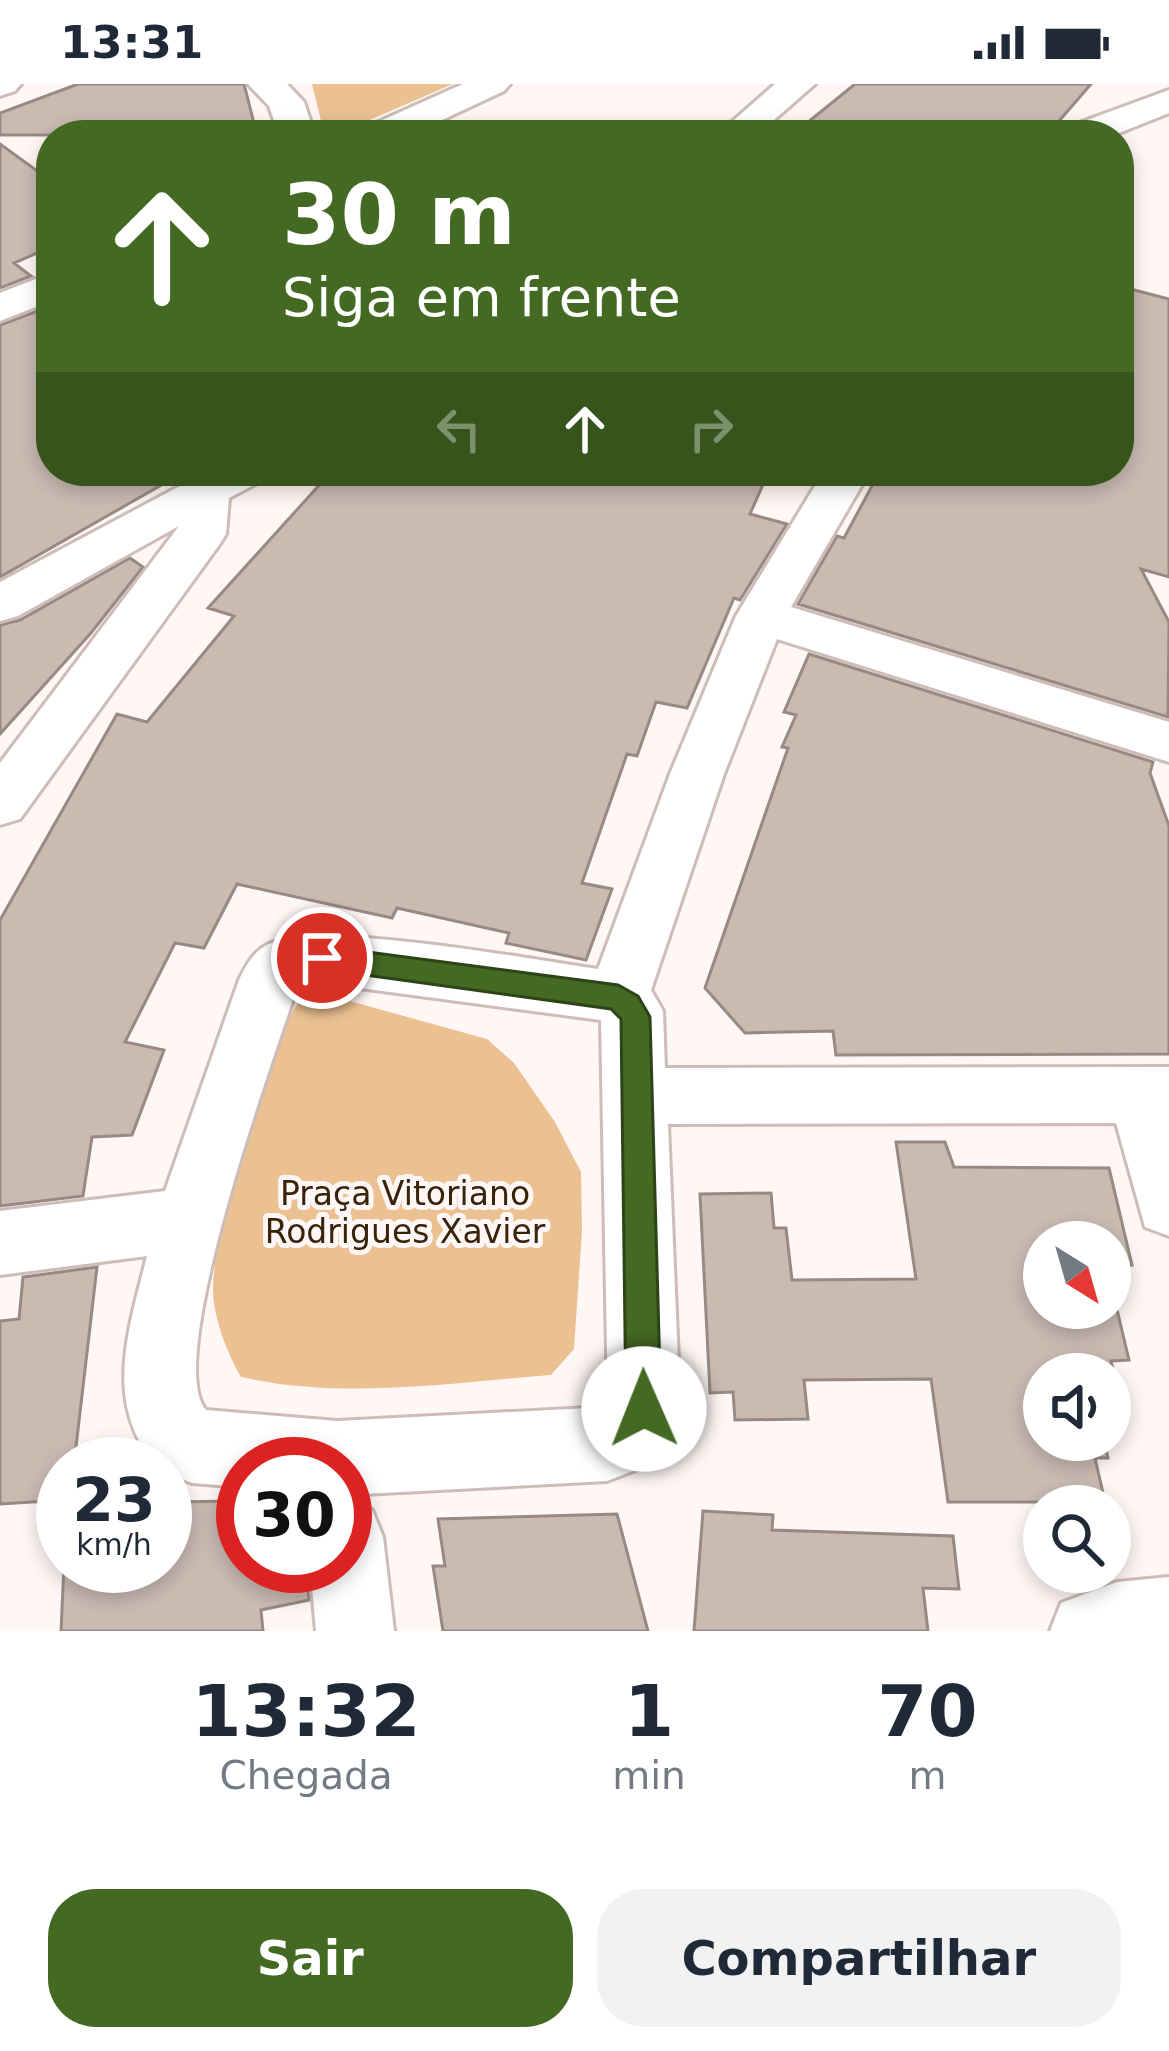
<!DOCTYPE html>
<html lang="pt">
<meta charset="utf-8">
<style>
:root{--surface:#fff;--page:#f2f2f3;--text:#1f2937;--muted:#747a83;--accent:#446923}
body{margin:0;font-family:"DejaVu Sans",sans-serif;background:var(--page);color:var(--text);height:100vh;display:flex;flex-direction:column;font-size:45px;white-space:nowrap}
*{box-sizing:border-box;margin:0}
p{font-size:39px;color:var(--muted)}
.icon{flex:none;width:66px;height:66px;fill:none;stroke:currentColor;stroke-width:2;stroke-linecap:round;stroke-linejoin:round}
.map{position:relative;height:1547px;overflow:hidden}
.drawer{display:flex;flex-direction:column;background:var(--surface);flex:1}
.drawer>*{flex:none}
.top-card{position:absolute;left:36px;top:36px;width:1098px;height:366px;border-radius:48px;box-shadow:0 6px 18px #0003;background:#446923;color:#fff;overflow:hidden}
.needle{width:78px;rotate:143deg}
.tools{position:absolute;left:1023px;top:1137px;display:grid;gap:24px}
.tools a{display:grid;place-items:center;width:108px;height:108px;border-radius:50%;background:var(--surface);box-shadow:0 6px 18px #0003;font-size:60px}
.speed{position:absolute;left:36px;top:1353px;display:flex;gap:24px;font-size:60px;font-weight:700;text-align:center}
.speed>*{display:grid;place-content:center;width:156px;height:156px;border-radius:50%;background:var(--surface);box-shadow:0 6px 18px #0003;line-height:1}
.speed small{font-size:30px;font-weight:400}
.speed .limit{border:18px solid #d22;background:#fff;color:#111}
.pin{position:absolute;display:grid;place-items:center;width:102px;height:102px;color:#fff;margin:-51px;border:6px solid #fff;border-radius:50%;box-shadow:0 3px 12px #0007}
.me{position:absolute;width:132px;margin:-66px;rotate:359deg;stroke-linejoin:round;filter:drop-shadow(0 0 9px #0008)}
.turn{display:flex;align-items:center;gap:42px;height:252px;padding:0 48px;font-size:54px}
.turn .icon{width:156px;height:156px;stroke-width:2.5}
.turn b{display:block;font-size:84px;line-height:102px}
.lanes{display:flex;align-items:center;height:114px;padding:0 48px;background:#0003;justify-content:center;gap:60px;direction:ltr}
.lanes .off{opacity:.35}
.eta{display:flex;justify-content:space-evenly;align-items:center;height:204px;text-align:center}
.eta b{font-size:72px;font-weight:700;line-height:84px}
.action{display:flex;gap:24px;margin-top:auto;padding:24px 48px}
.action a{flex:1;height:138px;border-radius:48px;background:var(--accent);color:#fff;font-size:48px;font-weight:700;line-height:138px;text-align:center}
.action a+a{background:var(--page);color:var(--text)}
.status{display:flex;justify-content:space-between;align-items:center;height:84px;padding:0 60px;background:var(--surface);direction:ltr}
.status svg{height:33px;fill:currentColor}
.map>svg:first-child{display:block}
</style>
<div class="status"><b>13:31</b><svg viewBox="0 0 49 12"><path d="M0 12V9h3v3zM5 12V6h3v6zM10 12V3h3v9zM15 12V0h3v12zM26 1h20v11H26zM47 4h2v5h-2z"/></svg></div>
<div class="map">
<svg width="1169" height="1547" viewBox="0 0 1169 1547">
<rect width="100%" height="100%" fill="#fff7f6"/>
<path fill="#ebc192" d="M 312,0 L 453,0 L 337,50 L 323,45 Z
M 310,906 L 487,955 L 514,979 L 555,1038 L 581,1088 L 582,1147 L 574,1265 L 551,1291 C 449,1299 343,1316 241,1293 C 227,1269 213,1233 213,1205 C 213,1147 266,941 310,906 Z"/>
<path fill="#c9bab2" stroke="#988a82" stroke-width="3" d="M 78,0 L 244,0 L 257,51 L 0,51 L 0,29 Z
M 855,0 L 1091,0 L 1047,51 L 792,51 Z
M 0,60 L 51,97 L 51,163 L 14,179 L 31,192 L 0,204 Z
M 1119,202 L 1169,215 L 1169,493 L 1141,485 L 1169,538 L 1168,633 L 798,520 L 837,452 L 844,454 L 880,387 L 1119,387 Z
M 51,222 L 51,387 L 186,387 L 0,493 L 0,241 Z
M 332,387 L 769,387 L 750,430 L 787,440 L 740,516 L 734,514 L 687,624 L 656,618 L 637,672 L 627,670 L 582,799 L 612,805 L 586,876 L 506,859 L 509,849 L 397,824 L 392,834 L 237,800 L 204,864 L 175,859 L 125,958 L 164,966 L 132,1051 L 92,1053 L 83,1112 L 0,1122 L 0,836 L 117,630 L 147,638 L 234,532 L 208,524 Z
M 130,474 L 143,483 L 91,549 L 0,650 L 0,541 L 20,536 Z
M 809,570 L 1153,678 L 1150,689 L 1169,742 L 1169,970 L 836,971 L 833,947 L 745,949 L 705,904 L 788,664 L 782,663 L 796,631 L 784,628 Z
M 896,1058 L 945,1058 L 954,1083 L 1109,1084 L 1132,1181 L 1110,1182 L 1110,1158 L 1044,1158 L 1044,1224 L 1110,1224 L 1110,1196 L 1129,1276 L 1111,1277 L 1118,1307 L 1110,1307 L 1110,1290 L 1044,1290 L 1044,1356 L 1104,1356 L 1108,1374 L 1095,1374 L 1106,1422 L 1044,1422 L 1044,1429 L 1042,1418 L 948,1418 L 931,1295 L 804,1296 L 808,1335 L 735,1336 L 733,1308 L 710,1309 L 700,1110 L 771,1109 L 774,1144 L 786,1144 L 792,1196 L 916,1195 Z
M 97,1183 L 74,1380 L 63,1380 L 63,1416 L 0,1420 L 0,1237 L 19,1235 L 23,1193 Z
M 243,1417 L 243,1482 L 306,1482 L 309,1516 L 261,1526 L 263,1547 L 61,1547 L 64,1482 L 165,1482 L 165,1418 Z
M 703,1427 L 773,1431 L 772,1446 L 953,1452 L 959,1505 L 923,1504 L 928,1547 L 694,1547 Z
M 617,1430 L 648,1547 L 443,1547 L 433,1482 L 445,1482 L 438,1435 Z"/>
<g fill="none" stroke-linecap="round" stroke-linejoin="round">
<g stroke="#cebcb9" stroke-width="6">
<path id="street" d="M 0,0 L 21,0 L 15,7 L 0,12 Z
M 248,0 L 287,0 L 304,18 L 315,51 L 279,51 L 269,22 Z
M 463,0 L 510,0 L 504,7 L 410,51 L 362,51 L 367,43 Z
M 775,0 L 815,0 L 757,51 L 717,51 Z
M 1169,6 L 1169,29 L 1114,51 L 1063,51 L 1068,43 Z
M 51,189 L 51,217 L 0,237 L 0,209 Z
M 208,387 L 268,387 L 261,397 L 229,414 L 226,450 L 219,461 L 20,735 L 0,741 L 0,679 L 179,442 L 18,532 L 0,537 L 0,498 Z
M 824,387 L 870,387 L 791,523 L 1169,638 L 1169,678 L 777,555 L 724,690 L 651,906 L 663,927 L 665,984 L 1169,983 L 1169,1152 L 1145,1143 L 1116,1039 L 668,1040 L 680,1325 L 659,1377 L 607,1397 L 345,1411 L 345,1380 L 243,1380 L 243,1403 L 192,1399 L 166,1388 L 165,1380 L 155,1380 C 102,1317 130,1242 147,1172 L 0,1191 L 0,1127 L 165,1107 L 239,896 C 246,882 253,868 267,861 C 315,835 534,876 598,885 L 670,690 L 736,532 ZM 322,899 L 601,936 L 608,1323 L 337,1337 L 206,1326 C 163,1278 273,976 295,909 L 302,902 Z
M 345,1415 L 372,1426 L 383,1453 L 394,1547 L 316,1547 L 310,1482 L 345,1482 Z
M 1169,1493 L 1169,1547 L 1050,1547 L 1061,1519 L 1117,1498 Z"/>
</g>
<use href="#street" fill="#fff" fill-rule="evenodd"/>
</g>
<path fill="#446923" stroke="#2c4417" stroke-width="3" d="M 322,862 L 618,901 L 638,912 L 650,933 L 661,1325 L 656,1338 L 644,1343 L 632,1338 L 626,1325 L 621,935 L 611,925 L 322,885 L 312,882 L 308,874 L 312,865 Z"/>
<g text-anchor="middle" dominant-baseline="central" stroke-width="10" stroke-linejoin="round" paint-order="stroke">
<g font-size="33" fill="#38240b" stroke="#fff7f6">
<text x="405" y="1109">Praça Vitoriano<tspan x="405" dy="38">Rodrigues Xavier</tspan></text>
</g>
</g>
</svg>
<div class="tools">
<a><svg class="needle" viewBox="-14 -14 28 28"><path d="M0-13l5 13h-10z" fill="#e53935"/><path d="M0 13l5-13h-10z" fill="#747a83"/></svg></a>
<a><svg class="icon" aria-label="sound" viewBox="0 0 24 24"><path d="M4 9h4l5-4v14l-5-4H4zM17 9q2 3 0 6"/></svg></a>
<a><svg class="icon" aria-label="search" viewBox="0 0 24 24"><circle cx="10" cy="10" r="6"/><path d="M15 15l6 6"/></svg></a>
</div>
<div class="speed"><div>23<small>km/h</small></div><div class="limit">30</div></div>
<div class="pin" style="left:322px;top:874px;background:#d93025"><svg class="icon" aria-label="arrive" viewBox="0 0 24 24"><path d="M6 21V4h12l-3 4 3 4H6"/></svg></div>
<svg class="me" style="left:644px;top:1325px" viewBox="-20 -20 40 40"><circle r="19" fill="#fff"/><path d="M0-13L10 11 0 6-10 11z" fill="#446923"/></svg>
<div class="top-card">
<div class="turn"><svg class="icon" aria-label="ahead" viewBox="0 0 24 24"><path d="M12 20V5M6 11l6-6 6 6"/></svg><div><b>30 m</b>Siga em frente</div></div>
<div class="lanes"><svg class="icon off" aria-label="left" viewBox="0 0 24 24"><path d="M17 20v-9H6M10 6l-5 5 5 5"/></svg><svg class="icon" aria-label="ahead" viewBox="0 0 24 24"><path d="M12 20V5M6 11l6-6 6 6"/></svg><svg class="icon off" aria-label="right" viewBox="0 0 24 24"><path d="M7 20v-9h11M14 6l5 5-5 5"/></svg></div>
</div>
</div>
<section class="drawer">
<div class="eta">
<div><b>13:32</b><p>Chegada</p></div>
<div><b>1</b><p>min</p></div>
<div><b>70</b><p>m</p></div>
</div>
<div class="action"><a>Sair</a><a>Compartilhar</a></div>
</section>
